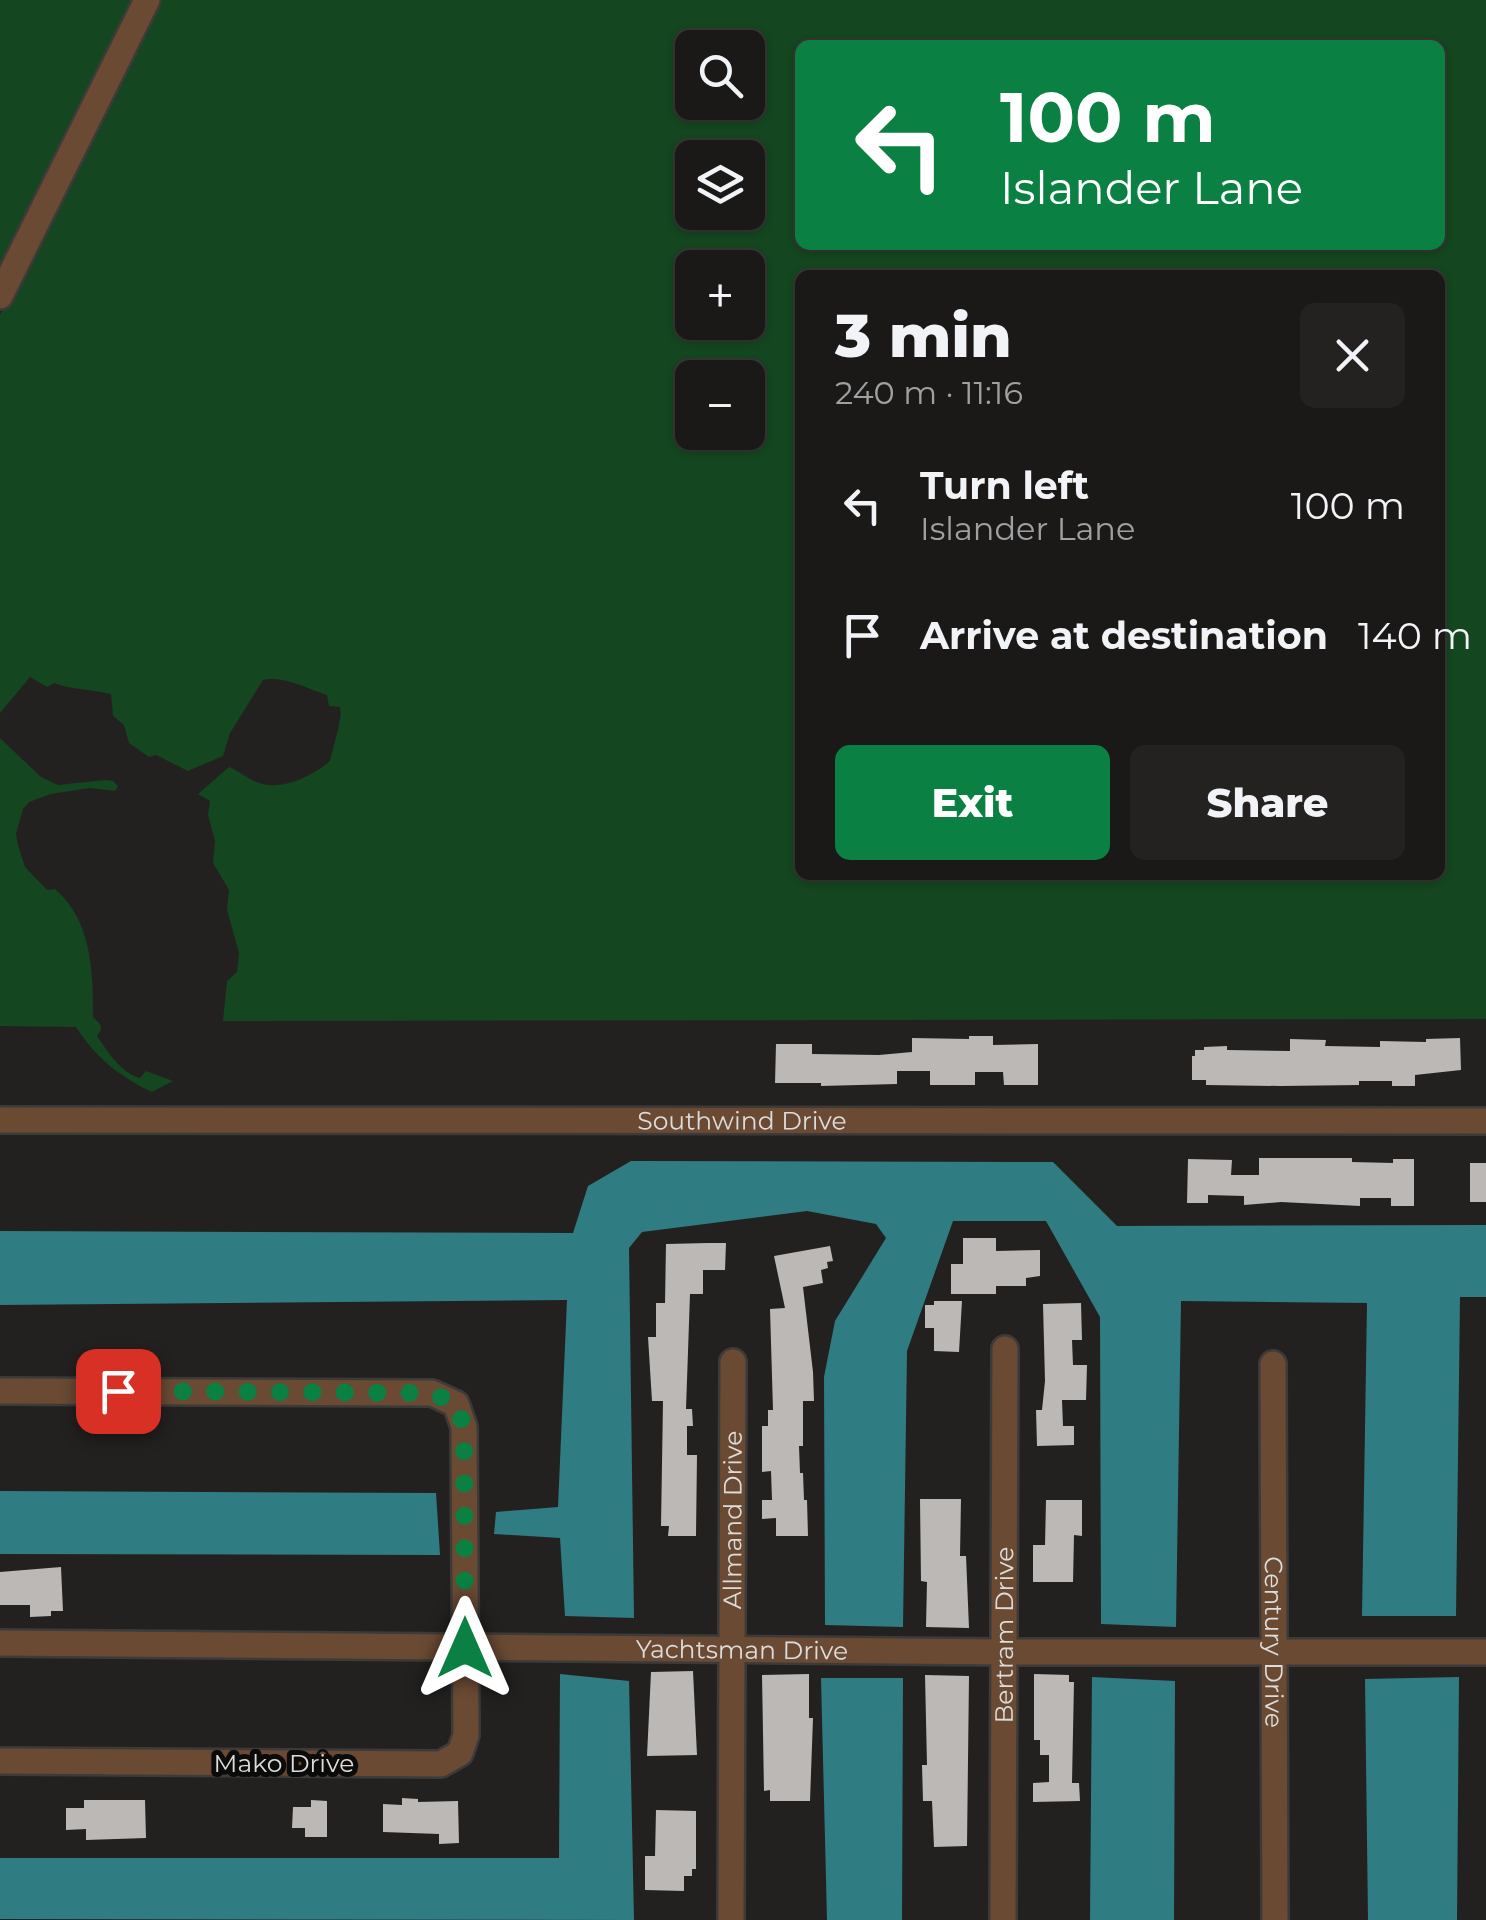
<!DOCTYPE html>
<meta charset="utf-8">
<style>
:root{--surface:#1a1917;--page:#232220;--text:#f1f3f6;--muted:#9fa0a1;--line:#383836;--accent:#0b8043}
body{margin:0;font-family:Montserrat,sans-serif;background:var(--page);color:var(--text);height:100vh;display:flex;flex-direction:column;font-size:38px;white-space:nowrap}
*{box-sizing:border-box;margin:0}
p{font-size:32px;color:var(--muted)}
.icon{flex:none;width:55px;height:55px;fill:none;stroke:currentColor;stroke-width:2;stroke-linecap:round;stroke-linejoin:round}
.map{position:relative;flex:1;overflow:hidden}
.side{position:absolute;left:795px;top:270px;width:650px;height:610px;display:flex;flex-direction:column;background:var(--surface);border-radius:15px;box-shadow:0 2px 8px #0004,0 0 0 2px var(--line)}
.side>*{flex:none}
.banner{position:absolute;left:795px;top:40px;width:650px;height:210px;border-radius:15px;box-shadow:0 2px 8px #0004,0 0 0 2px var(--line);background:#0b8043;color:#fff;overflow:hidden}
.tools{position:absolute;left:675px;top:30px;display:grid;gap:20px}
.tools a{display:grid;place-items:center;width:90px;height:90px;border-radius:15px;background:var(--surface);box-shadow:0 2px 8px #0004,0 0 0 2px var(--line);font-size:50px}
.pin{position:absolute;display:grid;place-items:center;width:85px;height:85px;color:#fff;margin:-42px;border-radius:20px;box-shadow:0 5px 15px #0006}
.me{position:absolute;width:110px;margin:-55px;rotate:0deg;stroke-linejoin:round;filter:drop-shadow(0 0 8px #0008)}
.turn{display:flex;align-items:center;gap:35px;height:210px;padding:0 40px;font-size:45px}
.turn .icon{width:130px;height:130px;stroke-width:2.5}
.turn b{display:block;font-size:70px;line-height:85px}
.round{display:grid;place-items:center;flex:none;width:105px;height:105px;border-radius:15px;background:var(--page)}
.overview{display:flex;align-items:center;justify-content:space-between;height:170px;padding:0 40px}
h1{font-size:60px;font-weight:800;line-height:75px}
.primary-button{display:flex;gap:20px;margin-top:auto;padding:20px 40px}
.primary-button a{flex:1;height:115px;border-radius:15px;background:var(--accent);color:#fff;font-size:40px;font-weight:800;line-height:115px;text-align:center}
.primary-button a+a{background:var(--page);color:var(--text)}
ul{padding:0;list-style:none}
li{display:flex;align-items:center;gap:30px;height:130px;padding:0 40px}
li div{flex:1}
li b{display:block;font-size:38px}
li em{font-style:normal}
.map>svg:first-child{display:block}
</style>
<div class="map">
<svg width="1486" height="1920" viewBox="0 0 1486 1920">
<rect width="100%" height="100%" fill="#23211f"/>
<path fill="#14461f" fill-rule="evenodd" d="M 0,0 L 138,0 L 0,277 Z
M 157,0 L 1486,0 L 1486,1019 L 223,1021 L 227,981 L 237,972 L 239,953 L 227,910 L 229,890 L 213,863 L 215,841 L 208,815 L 210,801 L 198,794 L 229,767 C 239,771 249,780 259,783 C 283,791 312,776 330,761 C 333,747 343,718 340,707 L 329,706 L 327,695 C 308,689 283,675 263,680 L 230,733 L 223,756 L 188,771 L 156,755 L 149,757 L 129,743 L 124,725 L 113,716 L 111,694 C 92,689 71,690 54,683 L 47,687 L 30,677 L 0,713 L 0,315 ZM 800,45 L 1440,45 L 1440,245 L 800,245 ZM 692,48 L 748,48 L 748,102 L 692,102 ZM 692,158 L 748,158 L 748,212 L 692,212 ZM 692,268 L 748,268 L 748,322 L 692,322 ZM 800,275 L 1440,275 L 1440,875 L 800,875 ZM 692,378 L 748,378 L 748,432 L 692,432 Z
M 0,738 L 41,777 L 58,785 L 105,780 L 113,781 L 118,786 L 115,791 L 90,788 L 51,794 L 29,802 L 23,809 L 16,834 L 18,845 L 25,867 L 47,890 L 55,889 C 92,921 93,971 93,1017 L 100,1024 L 101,1030 L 97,1036 C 109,1053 120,1072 140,1078 L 146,1071 L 173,1081 L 152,1092 C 119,1076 96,1058 76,1027 L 0,1026 Z"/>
<path fill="#307c83" d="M 631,1161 L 1053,1162 L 1117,1226 L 1486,1225 L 1486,1297 L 1460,1297 L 1456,1616 L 1362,1616 L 1367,1303 L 1181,1301 L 1176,1627 L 1101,1624 L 1100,1317 L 1046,1221 L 953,1221 L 907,1351 L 903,1627 L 825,1625 L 824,1377 L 835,1321 L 886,1238 L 876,1224 L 807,1211 L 642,1232 L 629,1248 L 634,1618 L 565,1616 L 560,1538 L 494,1534 L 496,1512 L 558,1507 L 567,1300 L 0,1305 L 0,1231 L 573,1233 L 588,1186 Z
M 0,1491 L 436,1493 L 440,1555 L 0,1554 Z
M 560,1674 L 629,1681 L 634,1920 L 0,1919 L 0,1858 L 559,1858 Z
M 1092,1677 L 1175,1681 L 1174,1920 L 1090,1920 Z
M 1459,1677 L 1457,1920 L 1368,1920 L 1365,1679 Z
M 821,1678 L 903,1678 L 902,1920 L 827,1920 Z"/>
<path fill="#bbb8b6" d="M 969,1036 L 993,1036 L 993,1045 L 1038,1044 L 1038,1085 L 1004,1085 L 1003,1072 L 975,1072 L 975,1085 L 930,1085 L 930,1071 L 897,1071 L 897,1084 L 821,1086 L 821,1083 L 775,1083 L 776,1044 L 812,1044 L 812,1054 L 879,1055 L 912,1052 L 912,1038 L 969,1039 Z
M 1460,1038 L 1461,1070 L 1415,1075 L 1415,1086 L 1392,1086 L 1392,1081 L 1359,1081 L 1359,1085 L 1281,1086 L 1206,1085 L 1206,1080 L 1192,1080 L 1192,1056 L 1195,1056 L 1195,1050 L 1204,1050 L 1204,1047 L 1227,1046 L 1227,1050 L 1290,1051 L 1290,1039 L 1326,1040 L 1325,1046 L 1380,1047 L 1380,1041 L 1426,1042 L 1426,1039 Z
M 1259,1158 L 1352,1158 L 1352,1162 L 1393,1163 L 1393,1159 L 1414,1159 L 1414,1206 L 1391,1206 L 1391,1198 L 1360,1198 L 1360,1206 L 1281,1202 L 1244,1205 L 1244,1196 L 1208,1195 L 1208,1203 L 1187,1203 L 1188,1159 L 1232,1160 L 1231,1175 L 1259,1175 Z
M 1470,1163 L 1486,1163 L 1486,1202 L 1470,1202 Z
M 963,1238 L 996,1238 L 996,1251 L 1040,1250 L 1040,1276 L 1026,1278 L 1026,1286 L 996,1286 L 996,1294 L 951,1294 L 951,1264 L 963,1264 Z
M 708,1243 L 726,1243 L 725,1270 L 703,1270 L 703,1294 L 690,1294 L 686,1409 L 692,1409 L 693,1426 L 687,1426 L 687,1455 L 697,1455 L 696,1536 L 668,1536 L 669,1526 L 661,1526 L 663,1401 L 652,1401 L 648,1337 L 656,1337 L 656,1303 L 665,1303 L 666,1244 Z
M 830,1246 L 833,1261 L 827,1262 L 828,1268 L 821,1270 L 823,1283 L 803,1287 L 813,1372 L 814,1401 L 803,1401 L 803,1446 L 799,1446 L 800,1473 L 803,1473 L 804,1500 L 807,1500 L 808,1536 L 776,1536 L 776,1518 L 762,1519 L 762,1500 L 772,1500 L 771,1471 L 762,1472 L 762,1426 L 768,1426 L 768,1410 L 773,1410 L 770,1309 L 785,1308 L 774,1256 Z
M 934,1301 L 962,1301 L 959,1352 L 934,1351 L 934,1328 L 925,1328 L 925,1305 L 934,1305 Z
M 1081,1303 L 1082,1340 L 1072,1340 L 1073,1365 L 1087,1365 L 1086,1400 L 1062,1400 L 1063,1426 L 1074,1426 L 1074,1445 L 1037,1446 L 1036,1410 L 1042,1410 L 1045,1381 L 1043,1304 Z
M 920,1499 L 961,1499 L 960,1556 L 966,1556 L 969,1628 L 926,1627 L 927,1582 L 921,1581 Z
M 1046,1500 L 1082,1500 L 1082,1536 L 1074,1535 L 1073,1582 L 1033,1582 L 1033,1545 L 1045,1545 Z
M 61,1567 L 63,1611 L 51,1611 L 51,1616 L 30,1617 L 30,1605 L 0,1605 L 0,1572 Z
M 693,1671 L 697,1755 L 647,1756 L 651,1672 Z
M 809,1674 L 809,1718 L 813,1718 L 810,1801 L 770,1801 L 770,1790 L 764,1791 L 762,1675 Z
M 1034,1674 L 1069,1675 L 1069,1682 L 1074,1682 L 1072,1783 L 1079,1783 L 1080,1801 L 1033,1802 L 1033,1783 L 1049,1782 L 1049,1755 L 1040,1755 L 1040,1740 L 1034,1740 Z
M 925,1675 L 969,1676 L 967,1846 L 934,1847 L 932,1801 L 923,1801 L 922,1765 L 927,1765 Z
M 402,1798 L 418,1799 L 418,1802 L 458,1801 L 459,1843 L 439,1844 L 439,1834 L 383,1832 L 383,1804 L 402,1805 Z
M 84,1800 L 145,1800 L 146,1838 L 86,1840 L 86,1829 L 66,1830 L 66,1808 L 84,1808 Z
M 311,1800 L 327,1801 L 327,1837 L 305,1837 L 305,1828 L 292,1828 L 293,1807 L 311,1807 Z
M 656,1810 L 696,1811 L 696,1869 L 692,1869 L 692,1876 L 684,1876 L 684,1891 L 645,1890 L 645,1856 L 655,1856 Z"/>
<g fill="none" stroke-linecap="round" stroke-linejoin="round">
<g stroke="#3d3b39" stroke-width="30">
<g id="minor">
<path d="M 0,296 L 147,0"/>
<path id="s1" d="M 0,1120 L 1486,1121"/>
<path id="s2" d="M 1273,1364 L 1275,1920"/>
<path d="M 0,1391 L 432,1393 L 456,1404 L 464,1427 L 466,1735 L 460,1753 L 441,1764 L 0,1761"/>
<path id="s3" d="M 0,1643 L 1003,1652 L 1486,1652"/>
<path id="s4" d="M 731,1920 L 733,1362"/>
<path id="s5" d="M 1003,1920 L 1005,1349"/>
</g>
</g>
<use href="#minor" stroke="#6a4a33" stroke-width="25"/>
</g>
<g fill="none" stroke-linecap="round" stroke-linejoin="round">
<path stroke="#0b8043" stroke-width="18" stroke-dasharray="0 32.4" d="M 118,1391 L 432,1393 L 456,1404 L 464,1427 L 465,1648"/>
</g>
<g text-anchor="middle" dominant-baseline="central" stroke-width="10" stroke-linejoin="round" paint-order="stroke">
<g font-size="25" fill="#dddcdb" stroke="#0b0b0a">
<text stroke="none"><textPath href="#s1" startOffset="742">Southwind Drive</textPath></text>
<text stroke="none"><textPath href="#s4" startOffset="400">Allmand Drive</textPath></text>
<text stroke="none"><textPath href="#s5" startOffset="285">Bertram Drive</textPath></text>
<text stroke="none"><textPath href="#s2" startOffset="278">Century Drive</textPath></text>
<text stroke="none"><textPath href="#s3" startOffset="742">Yachtsman Drive</textPath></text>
<text x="284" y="1763">Mako Drive</text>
</g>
</g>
</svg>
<div class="tools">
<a><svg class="icon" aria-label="search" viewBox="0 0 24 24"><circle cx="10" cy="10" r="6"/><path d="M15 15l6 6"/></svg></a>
<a><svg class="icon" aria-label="layers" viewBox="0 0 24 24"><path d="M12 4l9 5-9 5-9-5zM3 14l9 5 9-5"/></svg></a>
<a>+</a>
<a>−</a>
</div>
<div class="pin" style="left:118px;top:1391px;background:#d93025"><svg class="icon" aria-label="arrive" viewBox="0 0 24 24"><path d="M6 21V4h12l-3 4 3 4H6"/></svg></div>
<svg class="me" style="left:465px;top:1648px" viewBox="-20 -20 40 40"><path d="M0-17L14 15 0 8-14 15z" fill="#0b8043" stroke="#fff" stroke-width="4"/></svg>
<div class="banner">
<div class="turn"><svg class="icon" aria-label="left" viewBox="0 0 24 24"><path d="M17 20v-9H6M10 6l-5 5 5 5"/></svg><div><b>100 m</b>Islander Lane</div></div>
</div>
<section class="side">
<div class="overview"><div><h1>3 min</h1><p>240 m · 11:16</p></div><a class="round"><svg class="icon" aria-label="close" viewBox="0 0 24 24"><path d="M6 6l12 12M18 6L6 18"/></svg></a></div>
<ul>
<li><svg class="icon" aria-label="left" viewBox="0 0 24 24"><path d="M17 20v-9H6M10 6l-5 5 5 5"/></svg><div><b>Turn left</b><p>Islander Lane</p></div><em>100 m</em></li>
<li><svg class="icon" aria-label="arrive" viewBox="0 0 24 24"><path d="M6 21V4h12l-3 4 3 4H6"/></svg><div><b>Arrive at destination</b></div><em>140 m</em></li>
</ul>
<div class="primary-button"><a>Exit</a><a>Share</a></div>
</section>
</div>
